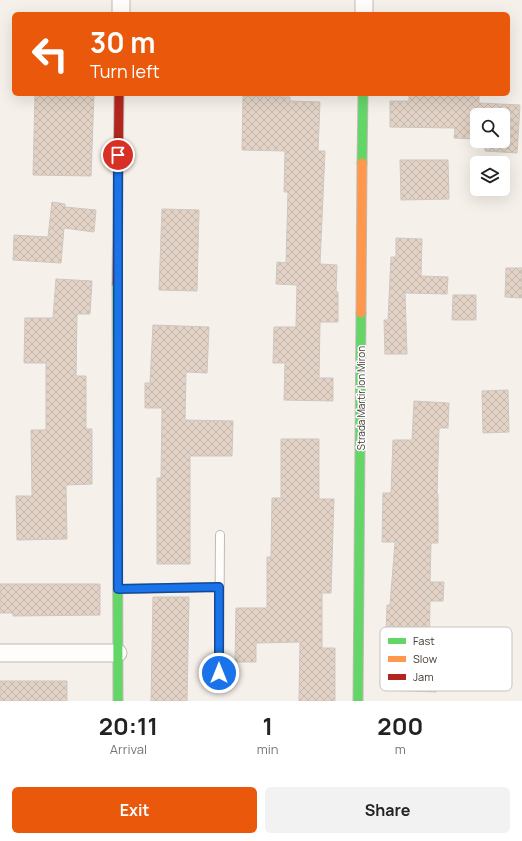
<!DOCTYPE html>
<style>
:root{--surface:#fff;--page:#f2f2f2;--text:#222;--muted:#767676;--accent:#ea580c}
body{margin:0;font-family:Manrope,sans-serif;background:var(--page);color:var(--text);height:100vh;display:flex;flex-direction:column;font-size:15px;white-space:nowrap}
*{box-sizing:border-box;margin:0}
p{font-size:13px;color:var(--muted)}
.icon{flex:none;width:22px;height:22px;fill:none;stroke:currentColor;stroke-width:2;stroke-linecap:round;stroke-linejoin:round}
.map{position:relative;height:701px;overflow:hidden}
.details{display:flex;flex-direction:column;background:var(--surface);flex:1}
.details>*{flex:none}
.top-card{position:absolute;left:12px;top:12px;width:498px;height:84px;border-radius:6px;box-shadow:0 4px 16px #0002;background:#ea580c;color:#fff;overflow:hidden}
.controls{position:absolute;left:470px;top:108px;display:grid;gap:8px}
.controls a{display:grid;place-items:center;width:40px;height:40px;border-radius:6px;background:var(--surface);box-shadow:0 4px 16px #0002;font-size:20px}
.pin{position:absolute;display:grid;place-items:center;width:34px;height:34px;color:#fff;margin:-17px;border:2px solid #fff;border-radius:50%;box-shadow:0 1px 4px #0007}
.me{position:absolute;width:44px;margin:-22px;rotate:0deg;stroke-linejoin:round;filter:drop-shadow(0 0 3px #0008)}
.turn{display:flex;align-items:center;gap:14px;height:84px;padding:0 12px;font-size:18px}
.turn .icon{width:52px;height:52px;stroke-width:2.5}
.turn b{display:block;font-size:28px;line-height:34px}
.eta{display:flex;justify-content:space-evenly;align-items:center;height:68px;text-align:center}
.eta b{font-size:24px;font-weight:700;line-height:28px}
.primary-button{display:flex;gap:8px;margin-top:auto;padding:8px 12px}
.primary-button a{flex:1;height:46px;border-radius:6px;background:var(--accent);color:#fff;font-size:16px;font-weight:700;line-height:46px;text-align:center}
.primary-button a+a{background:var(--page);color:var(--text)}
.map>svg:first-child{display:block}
</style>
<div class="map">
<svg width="522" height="701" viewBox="0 0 522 701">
<defs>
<pattern id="building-cross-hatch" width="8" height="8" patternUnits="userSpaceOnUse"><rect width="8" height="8" fill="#e3d3c6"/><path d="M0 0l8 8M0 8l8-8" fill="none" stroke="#c4b6ab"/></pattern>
</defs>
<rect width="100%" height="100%" fill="#f6f0ea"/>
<path fill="url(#building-cross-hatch)" stroke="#cec7c1" d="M 35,94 L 94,94 L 91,176 L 33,175 Z
M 409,94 L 479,94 L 479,103 L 520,105 L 517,153 L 485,151 L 485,141 L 503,141 L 503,115 L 477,115 L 477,139 L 454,138 L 455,128 L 390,127 L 390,101 L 409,101 Z
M 243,96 L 290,97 L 290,101 L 320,102 L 318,151 L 325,151 L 320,264 L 337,265 L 336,292 L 338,292 L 338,322 L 320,322 L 319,378 L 333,378 L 333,401 L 284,400 L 285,363 L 273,363 L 274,327 L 296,327 L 297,285 L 276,284 L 277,262 L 286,263 L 288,192 L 284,192 L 285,151 L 242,150 Z
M 400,160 L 448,160 L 449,199 L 401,200 Z
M 52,202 L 65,204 L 65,207 L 96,210 L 94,232 L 64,228 L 61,263 L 13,260 L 14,235 L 48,237 Z
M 162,209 L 199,210 L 197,291 L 159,290 Z
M 396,238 L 422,239 L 421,276 L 448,277 L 447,294 L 405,293 L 407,354 L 385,354 L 384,320 L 388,320 L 391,257 L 396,257 Z
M 506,268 L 522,268 L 522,298 L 505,297 Z
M 56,279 L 92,281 L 90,314 L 77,314 L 76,376 L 86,376 L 86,429 L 92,429 L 92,484 L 66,485 L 67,539 L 17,540 L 16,496 L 32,496 L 31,430 L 46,430 L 46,363 L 24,363 L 25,318 L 53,318 Z
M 453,295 L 476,295 L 476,320 L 452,320 Z
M 153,325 L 209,327 L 207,373 L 186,372 L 185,420 L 233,421 L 232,456 L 190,456 L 190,564 L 157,564 L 157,478 L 161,478 L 162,408 L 145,408 L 145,383 L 150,383 Z
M 508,390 L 509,432 L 483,433 L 482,391 Z
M 414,401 L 449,403 L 448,428 L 439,428 L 437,494 L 438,494 L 438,543 L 431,543 L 430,582 L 444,582 L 443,601 L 430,601 L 429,661 L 438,661 L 436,692 L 384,690 L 387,605 L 390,605 L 395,542 L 382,542 L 383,493 L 391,493 L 393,440 L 412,440 Z
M 281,439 L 319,439 L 319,499 L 334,499 L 331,593 L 322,593 L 322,648 L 335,648 L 335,701 L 299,701 L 300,642 L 256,643 L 256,662 L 235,662 L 236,608 L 267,608 L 267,557 L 271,557 L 272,498 L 281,498 Z
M 0,584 L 100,584 L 100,615 L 13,616 L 13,613 L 0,613 Z
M 153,597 L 189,597 L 187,701 L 151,701 Z
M 0,681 L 67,681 L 67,701 L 0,701 Z"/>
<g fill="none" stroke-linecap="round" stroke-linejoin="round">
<g stroke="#c1bab4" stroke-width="10">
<path id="lane" d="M 118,589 L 219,587
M 219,688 L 220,535"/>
</g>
<g stroke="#c1bab4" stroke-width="19">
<path id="street" d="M 121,14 L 121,0
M 364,14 L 364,0
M 0,653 L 118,653"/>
</g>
<g stroke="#c1bab4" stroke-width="11">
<path id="fast" d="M 362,163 L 363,94
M 117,284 L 118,701
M 358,701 L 361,313"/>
</g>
<g stroke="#c1bab4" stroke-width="11">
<path id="slow" d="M 361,313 L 362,163"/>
</g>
<g stroke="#c1bab4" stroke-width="11">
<path id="jam" d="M 117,284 L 119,94"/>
</g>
<use href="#lane" stroke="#fefdfc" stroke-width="8"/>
<use href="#street" stroke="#fefdfc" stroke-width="17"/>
<use href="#fast" stroke="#63d668" stroke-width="9"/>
<use href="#slow" stroke="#ff974d" stroke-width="9"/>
<use href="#jam" stroke="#b3261e" stroke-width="9"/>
</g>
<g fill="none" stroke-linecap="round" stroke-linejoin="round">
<g stroke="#114b97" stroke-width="10">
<path id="route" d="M 118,155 L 118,589 L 219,587 L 219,673"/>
</g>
<use href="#route" stroke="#1a73e8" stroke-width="7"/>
</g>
<g text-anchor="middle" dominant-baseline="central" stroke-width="3" stroke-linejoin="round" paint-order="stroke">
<g font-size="10" fill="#403831" stroke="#fff">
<text transform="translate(361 398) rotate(-90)">Strada Martir Ion Miron</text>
</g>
</g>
<rect x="380" y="627" width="132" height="64" rx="6" fill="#fff" stroke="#c6c3c1" stroke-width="1"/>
<rect x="388" y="638" width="18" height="6" fill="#63d668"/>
<rect x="388" y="656" width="18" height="6" fill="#ff974d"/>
<rect x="388" y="674" width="18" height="6" fill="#b3261e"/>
<g font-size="11" fill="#403831">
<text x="413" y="645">Fast</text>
<text x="413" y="663">Slow</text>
<text x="413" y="681">Jam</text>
</g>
</svg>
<div class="controls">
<a><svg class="icon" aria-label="search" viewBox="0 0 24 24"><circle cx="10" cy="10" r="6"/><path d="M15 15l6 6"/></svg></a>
<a><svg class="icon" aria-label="layers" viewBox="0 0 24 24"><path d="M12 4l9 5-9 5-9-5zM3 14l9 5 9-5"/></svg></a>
</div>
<div class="pin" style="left:118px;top:155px;background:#d93025"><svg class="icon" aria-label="arrive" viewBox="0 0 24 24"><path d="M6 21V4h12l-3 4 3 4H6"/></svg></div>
<svg class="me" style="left:219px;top:673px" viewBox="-20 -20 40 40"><circle r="17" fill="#1a73e8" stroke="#fff" stroke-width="3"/><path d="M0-11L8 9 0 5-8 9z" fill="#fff"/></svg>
<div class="top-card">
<div class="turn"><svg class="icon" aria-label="left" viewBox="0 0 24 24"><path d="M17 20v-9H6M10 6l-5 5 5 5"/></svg><div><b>30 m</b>Turn left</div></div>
</div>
</div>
<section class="details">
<div class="eta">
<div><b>20:11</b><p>Arrival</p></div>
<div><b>1</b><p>min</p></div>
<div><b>200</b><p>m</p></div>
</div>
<div class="primary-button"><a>Exit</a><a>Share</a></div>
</section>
